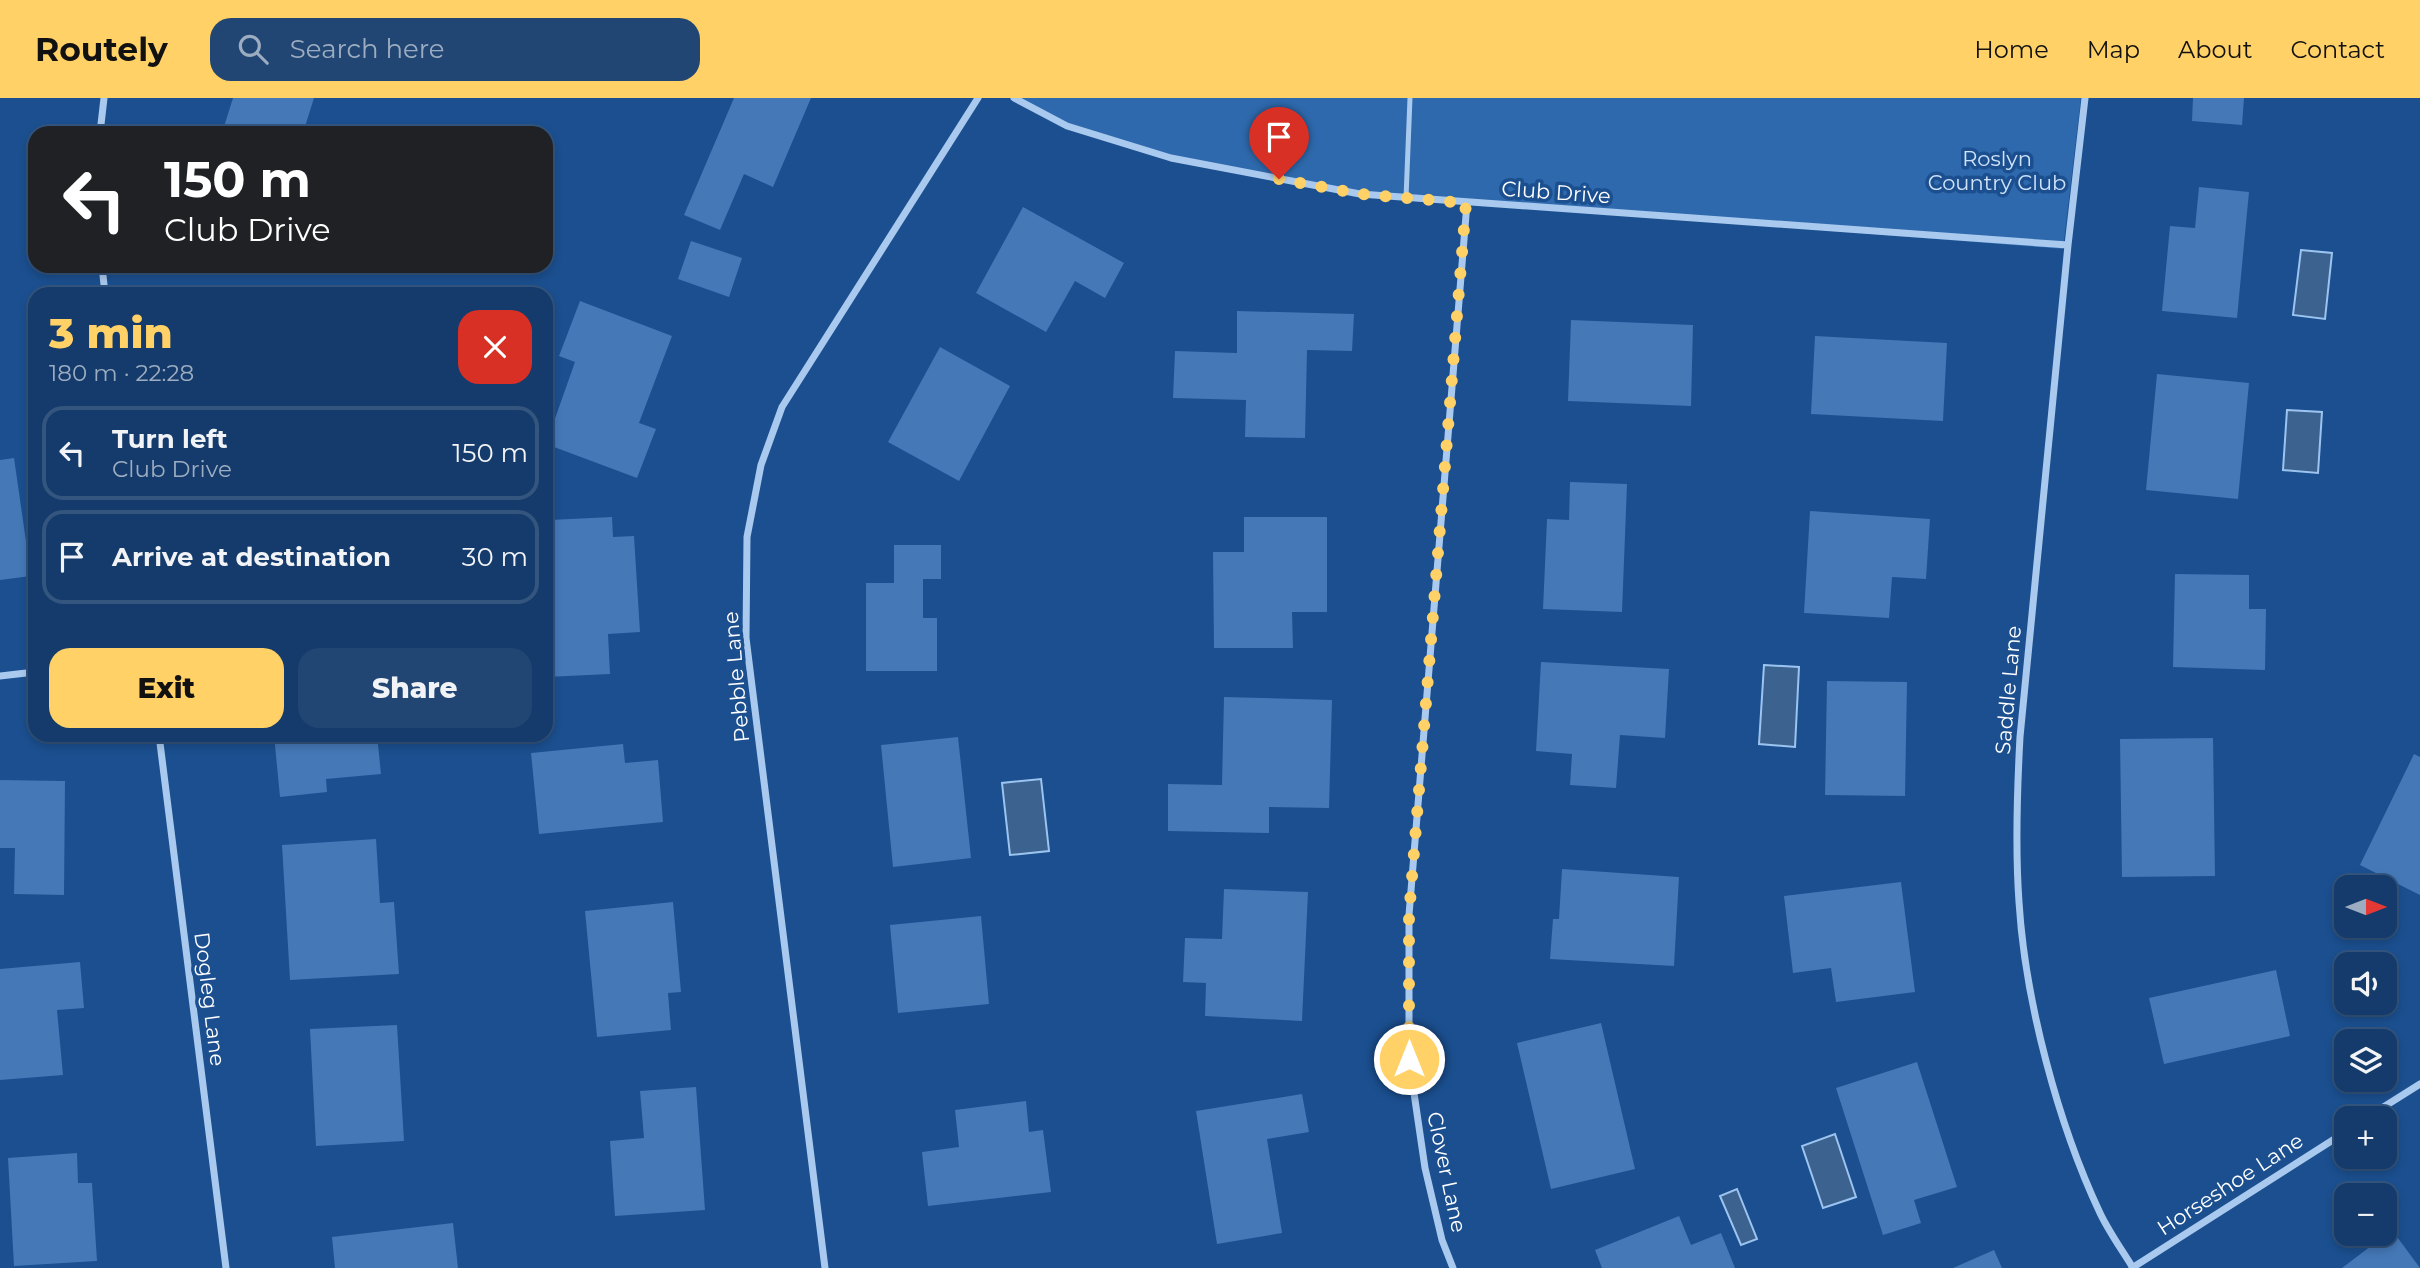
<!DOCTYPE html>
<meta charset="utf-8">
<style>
:root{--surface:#143b6b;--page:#214673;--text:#f1f3f6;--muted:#9dadc1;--line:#33557e;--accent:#ffd166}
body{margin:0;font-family:Montserrat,sans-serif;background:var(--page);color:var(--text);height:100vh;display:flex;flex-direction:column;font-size:26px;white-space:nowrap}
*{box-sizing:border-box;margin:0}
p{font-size:23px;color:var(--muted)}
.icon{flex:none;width:38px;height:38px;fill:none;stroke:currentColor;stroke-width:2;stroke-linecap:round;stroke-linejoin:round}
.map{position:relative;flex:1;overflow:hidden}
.details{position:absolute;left:28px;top:189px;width:525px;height:455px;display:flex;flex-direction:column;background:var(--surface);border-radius:21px;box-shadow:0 4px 10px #0003,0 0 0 2px var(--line)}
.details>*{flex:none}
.guide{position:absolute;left:28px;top:28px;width:525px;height:147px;border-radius:21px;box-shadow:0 4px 10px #0003,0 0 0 2px var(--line);background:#202124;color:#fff;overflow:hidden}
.needle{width:46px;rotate:90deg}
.fabs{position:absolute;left:2334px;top:777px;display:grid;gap:14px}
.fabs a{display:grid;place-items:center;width:63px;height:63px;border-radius:14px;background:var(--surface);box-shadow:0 4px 10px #0003,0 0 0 2px var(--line);font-size:35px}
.pin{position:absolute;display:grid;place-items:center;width:60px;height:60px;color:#fff;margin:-72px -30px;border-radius:50% 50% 50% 0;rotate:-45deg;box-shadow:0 0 7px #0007}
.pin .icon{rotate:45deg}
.me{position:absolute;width:77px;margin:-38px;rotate:0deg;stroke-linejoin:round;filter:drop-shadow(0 0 5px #0008)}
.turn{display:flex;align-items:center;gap:24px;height:147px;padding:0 21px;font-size:32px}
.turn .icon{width:91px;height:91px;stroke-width:2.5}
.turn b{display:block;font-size:49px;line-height:60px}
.round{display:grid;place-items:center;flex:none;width:74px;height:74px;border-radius:21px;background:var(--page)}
.summary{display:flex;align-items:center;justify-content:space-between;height:119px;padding:0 21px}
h1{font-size:42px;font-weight:800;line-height:52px;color:var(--accent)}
.action{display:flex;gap:14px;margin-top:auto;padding:14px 21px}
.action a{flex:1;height:80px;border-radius:21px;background:var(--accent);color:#111;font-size:28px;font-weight:800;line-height:80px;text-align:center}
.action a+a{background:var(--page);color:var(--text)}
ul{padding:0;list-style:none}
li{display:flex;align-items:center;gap:21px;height:94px;margin:0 14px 10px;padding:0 7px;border:4px solid var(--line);border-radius:21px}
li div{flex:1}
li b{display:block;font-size:26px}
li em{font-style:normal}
header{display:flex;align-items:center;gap:42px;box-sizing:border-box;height:98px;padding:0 35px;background:var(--accent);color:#111}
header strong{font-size:33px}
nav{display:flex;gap:38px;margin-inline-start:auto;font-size:24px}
.search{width:490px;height:63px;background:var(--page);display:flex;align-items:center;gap:18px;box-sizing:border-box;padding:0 24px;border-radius:21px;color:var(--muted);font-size:26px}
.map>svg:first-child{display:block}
</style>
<header>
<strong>Routely</strong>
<div class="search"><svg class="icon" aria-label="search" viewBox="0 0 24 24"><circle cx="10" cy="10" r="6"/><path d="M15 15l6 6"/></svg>Search here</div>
<nav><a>Home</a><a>Map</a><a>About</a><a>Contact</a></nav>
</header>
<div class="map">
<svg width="2420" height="1170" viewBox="0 0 2420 1170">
<rect width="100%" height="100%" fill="#1b4f8f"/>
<path fill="#2e69ad" d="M 1014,0 L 2081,0 L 2063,151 L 1360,96 L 1171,60 L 1067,28 Z"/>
<path fill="#3c6290" stroke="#9cc4f0" stroke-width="2" d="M 2301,152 L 2332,155 L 2325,221 L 2293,217 Z
M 2287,312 L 2322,314 L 2318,375 L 2283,372 Z
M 1764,567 L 1799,569 L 1795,649 L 1759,646 Z
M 1041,681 L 1049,753 L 1010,757 L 1002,685 Z
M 1835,1036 L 1856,1099 L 1823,1110 L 1802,1048 Z
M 1737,1091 L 1757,1141 L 1741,1147 L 1720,1098 Z"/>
<path fill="#4478b7" d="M 233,0 L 314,0 L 303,35 L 222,35 Z
M 734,0 L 811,0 L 773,89 L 744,76 L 720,132 L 684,117 Z
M 2193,0 L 2244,0 L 2242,27 L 2192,23 Z
M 2199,89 L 2249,94 L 2237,220 L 2162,213 L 2170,128 L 2195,130 Z
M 1023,109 L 1124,165 L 1105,200 L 1075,183 L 1046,234 L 976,195 Z
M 691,143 L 742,160 L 729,199 L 678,181 Z
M 580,203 L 672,238 L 639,325 L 656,331 L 637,380 L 546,346 L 575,264 L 559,258 Z
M 1237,213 L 1354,216 L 1352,253 L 1307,252 L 1305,340 L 1245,339 L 1246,302 L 1173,300 L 1175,253 L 1237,255 Z
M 1571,222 L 1693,227 L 1691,308 L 1568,303 Z
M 1815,238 L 1947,245 L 1943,323 L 1811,316 Z
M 940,249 L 1010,288 L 959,383 L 888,344 Z
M 2157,276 L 2249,285 L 2238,401 L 2146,392 Z
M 14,360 L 31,478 L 0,482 L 0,362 Z
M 1570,384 L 1627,386 L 1622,514 L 1543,511 L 1547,421 L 1569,422 Z
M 1810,413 L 1930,421 L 1926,481 L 1892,479 L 1889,520 L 1804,515 Z
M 612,419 L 613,439 L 634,438 L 640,534 L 608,536 L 610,576 L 546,579 L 548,534 L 546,449 L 552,449 L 550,422 Z
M 1244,419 L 1327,419 L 1327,514 L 1292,514 L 1293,550 L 1214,550 L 1213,454 L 1244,454 Z
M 894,447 L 941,447 L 941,481 L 923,481 L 923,520 L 937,520 L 937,573 L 866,573 L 866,485 L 894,485 Z
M 2175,476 L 2249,477 L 2249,511 L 2266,511 L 2265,572 L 2173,569 Z
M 1541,564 L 1669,571 L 1665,640 L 1620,637 L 1616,690 L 1570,687 L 1572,656 L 1536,653 Z
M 1827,583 L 1907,584 L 1905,698 L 1825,697 Z
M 1224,599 L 1332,602 L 1329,710 L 1269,709 L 1269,735 L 1168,733 L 1168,686 L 1222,687 Z
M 274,637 L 377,637 L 381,676 L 326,681 L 327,694 L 280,699 Z
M 958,639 L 971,760 L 893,769 L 881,647 Z
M 2213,640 L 2215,778 L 2122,779 L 2120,641 Z
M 623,646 L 625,665 L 658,662 L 663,724 L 539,736 L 531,655 Z
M 2414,656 L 2420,659 L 2420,797 L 2360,767 Z
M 0,682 L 65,683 L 64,797 L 14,796 L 15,750 L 0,750 Z
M 376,741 L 380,805 L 394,804 L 399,876 L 290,882 L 282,747 Z
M 1562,771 L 1679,779 L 1674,868 L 1550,861 L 1553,821 L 1559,821 Z
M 1901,784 L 1915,894 L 1836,904 L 1831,870 L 1793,875 L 1784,798 Z
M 1224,791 L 1308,794 L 1302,923 L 1205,918 L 1206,885 L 1183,884 L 1185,840 L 1222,841 Z
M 673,804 L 681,894 L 668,895 L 671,932 L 597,939 L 585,813 Z
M 981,818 L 989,906 L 898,915 L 890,827 Z
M 80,864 L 84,910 L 57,912 L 63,977 L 0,982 L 0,871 Z
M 2276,872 L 2290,938 L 2164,966 L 2149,900 Z
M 1601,925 L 1635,1071 L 1551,1091 L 1517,945 Z
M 397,927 L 404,1043 L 316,1048 L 310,931 Z
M 1917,964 L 1957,1089 L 1914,1102 L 1921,1125 L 1883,1137 L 1836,990 Z
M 696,989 L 705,1112 L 615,1118 L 610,1043 L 644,1040 L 640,993 Z
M 1302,996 L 1309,1034 L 1267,1041 L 1282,1135 L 1217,1146 L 1196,1013 Z
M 1026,1003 L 1029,1034 L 1043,1032 L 1051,1094 L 928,1108 L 922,1054 L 959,1049 L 955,1012 Z
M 77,1055 L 78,1085 L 92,1085 L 97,1163 L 14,1168 L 8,1060 Z
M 1679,1118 L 1691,1147 L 1721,1135 L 1735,1170 L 1602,1170 L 1595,1152 Z
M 453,1125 L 458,1170 L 335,1170 L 332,1139 Z
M 2392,1132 L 2420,1170 L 2342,1170 Z
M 1994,1152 L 2002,1170 L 1953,1170 Z"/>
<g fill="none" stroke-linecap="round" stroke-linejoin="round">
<path stroke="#a9c9ee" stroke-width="5" d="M 1406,100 L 1410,0"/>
<path stroke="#a9c9ee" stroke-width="7" d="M 1014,0 L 1067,28 L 1171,60 L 1360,96 L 2068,147
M 2085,0 L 2068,147 L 2020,639 C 2017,694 2015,749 2019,804 C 2025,902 2058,1026 2100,1115 C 2109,1134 2122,1152 2133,1170
M 100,35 L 104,0
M 102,168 L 105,196
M 0,578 L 35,574
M 159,637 L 226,1170
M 2366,1020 L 2420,986
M 825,1170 L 746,540 L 747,439 L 761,367 L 782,309 L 978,0
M 1453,1170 L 1442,1142 L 1425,1070 L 1409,961 L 1409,817 L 1467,105
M 2132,1170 L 2347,1033"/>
</g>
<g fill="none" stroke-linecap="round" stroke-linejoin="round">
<path stroke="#ffd166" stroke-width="12" stroke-dasharray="0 21.6" d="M 1279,81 L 1360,96 L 1466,105 L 1409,817 L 1409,961"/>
</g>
<g text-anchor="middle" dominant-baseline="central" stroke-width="7" stroke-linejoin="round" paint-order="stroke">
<g font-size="21" fill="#cfe3fa" stroke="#1b4f8f">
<text x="1997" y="60">Roslyn<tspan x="1997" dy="24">Country Club</tspan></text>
</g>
<g font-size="21" fill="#fff" stroke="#1b4f8f">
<text transform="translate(1556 94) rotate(4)">Club Drive</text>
<text transform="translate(736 579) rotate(-95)">Pebble Lane</text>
<text transform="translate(2008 592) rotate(-85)">Saddle Lane</text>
<text transform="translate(210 901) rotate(83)">Dogleg Lane</text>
<text transform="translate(1447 1074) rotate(78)">Clover Lane</text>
<text transform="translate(2230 1086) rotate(-33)">Horseshoe Lane</text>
</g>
</g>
</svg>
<div class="fabs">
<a><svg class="needle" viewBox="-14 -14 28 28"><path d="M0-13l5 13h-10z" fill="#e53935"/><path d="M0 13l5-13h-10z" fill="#9dadc1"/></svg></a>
<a><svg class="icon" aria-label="sound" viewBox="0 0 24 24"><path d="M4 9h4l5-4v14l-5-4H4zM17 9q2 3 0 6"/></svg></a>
<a><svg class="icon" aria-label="layers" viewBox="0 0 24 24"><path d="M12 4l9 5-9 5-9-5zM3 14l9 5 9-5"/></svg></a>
<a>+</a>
<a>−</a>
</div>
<div class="pin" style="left:1279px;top:81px;background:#d93025"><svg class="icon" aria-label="arrive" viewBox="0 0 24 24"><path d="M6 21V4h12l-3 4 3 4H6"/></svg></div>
<svg class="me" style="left:1409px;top:961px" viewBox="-20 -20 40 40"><circle r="17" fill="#ffd166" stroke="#fff" stroke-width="3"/><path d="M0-11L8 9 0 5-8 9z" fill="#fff"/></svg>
<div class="guide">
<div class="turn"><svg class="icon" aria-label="left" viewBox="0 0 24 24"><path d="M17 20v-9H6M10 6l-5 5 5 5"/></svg><div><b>150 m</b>Club Drive</div></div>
</div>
<section class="details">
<div class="summary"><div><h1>3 min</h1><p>180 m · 22:28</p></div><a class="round" style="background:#d93025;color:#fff"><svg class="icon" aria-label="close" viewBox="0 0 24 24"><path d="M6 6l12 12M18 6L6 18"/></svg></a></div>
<ul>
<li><svg class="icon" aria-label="left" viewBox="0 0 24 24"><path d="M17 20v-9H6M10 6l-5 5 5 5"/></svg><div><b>Turn left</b><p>Club Drive</p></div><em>150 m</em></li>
<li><svg class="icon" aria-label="arrive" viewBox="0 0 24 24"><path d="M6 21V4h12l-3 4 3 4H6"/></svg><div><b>Arrive at destination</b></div><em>30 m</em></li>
</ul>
<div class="action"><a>Exit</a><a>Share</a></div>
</section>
</div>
